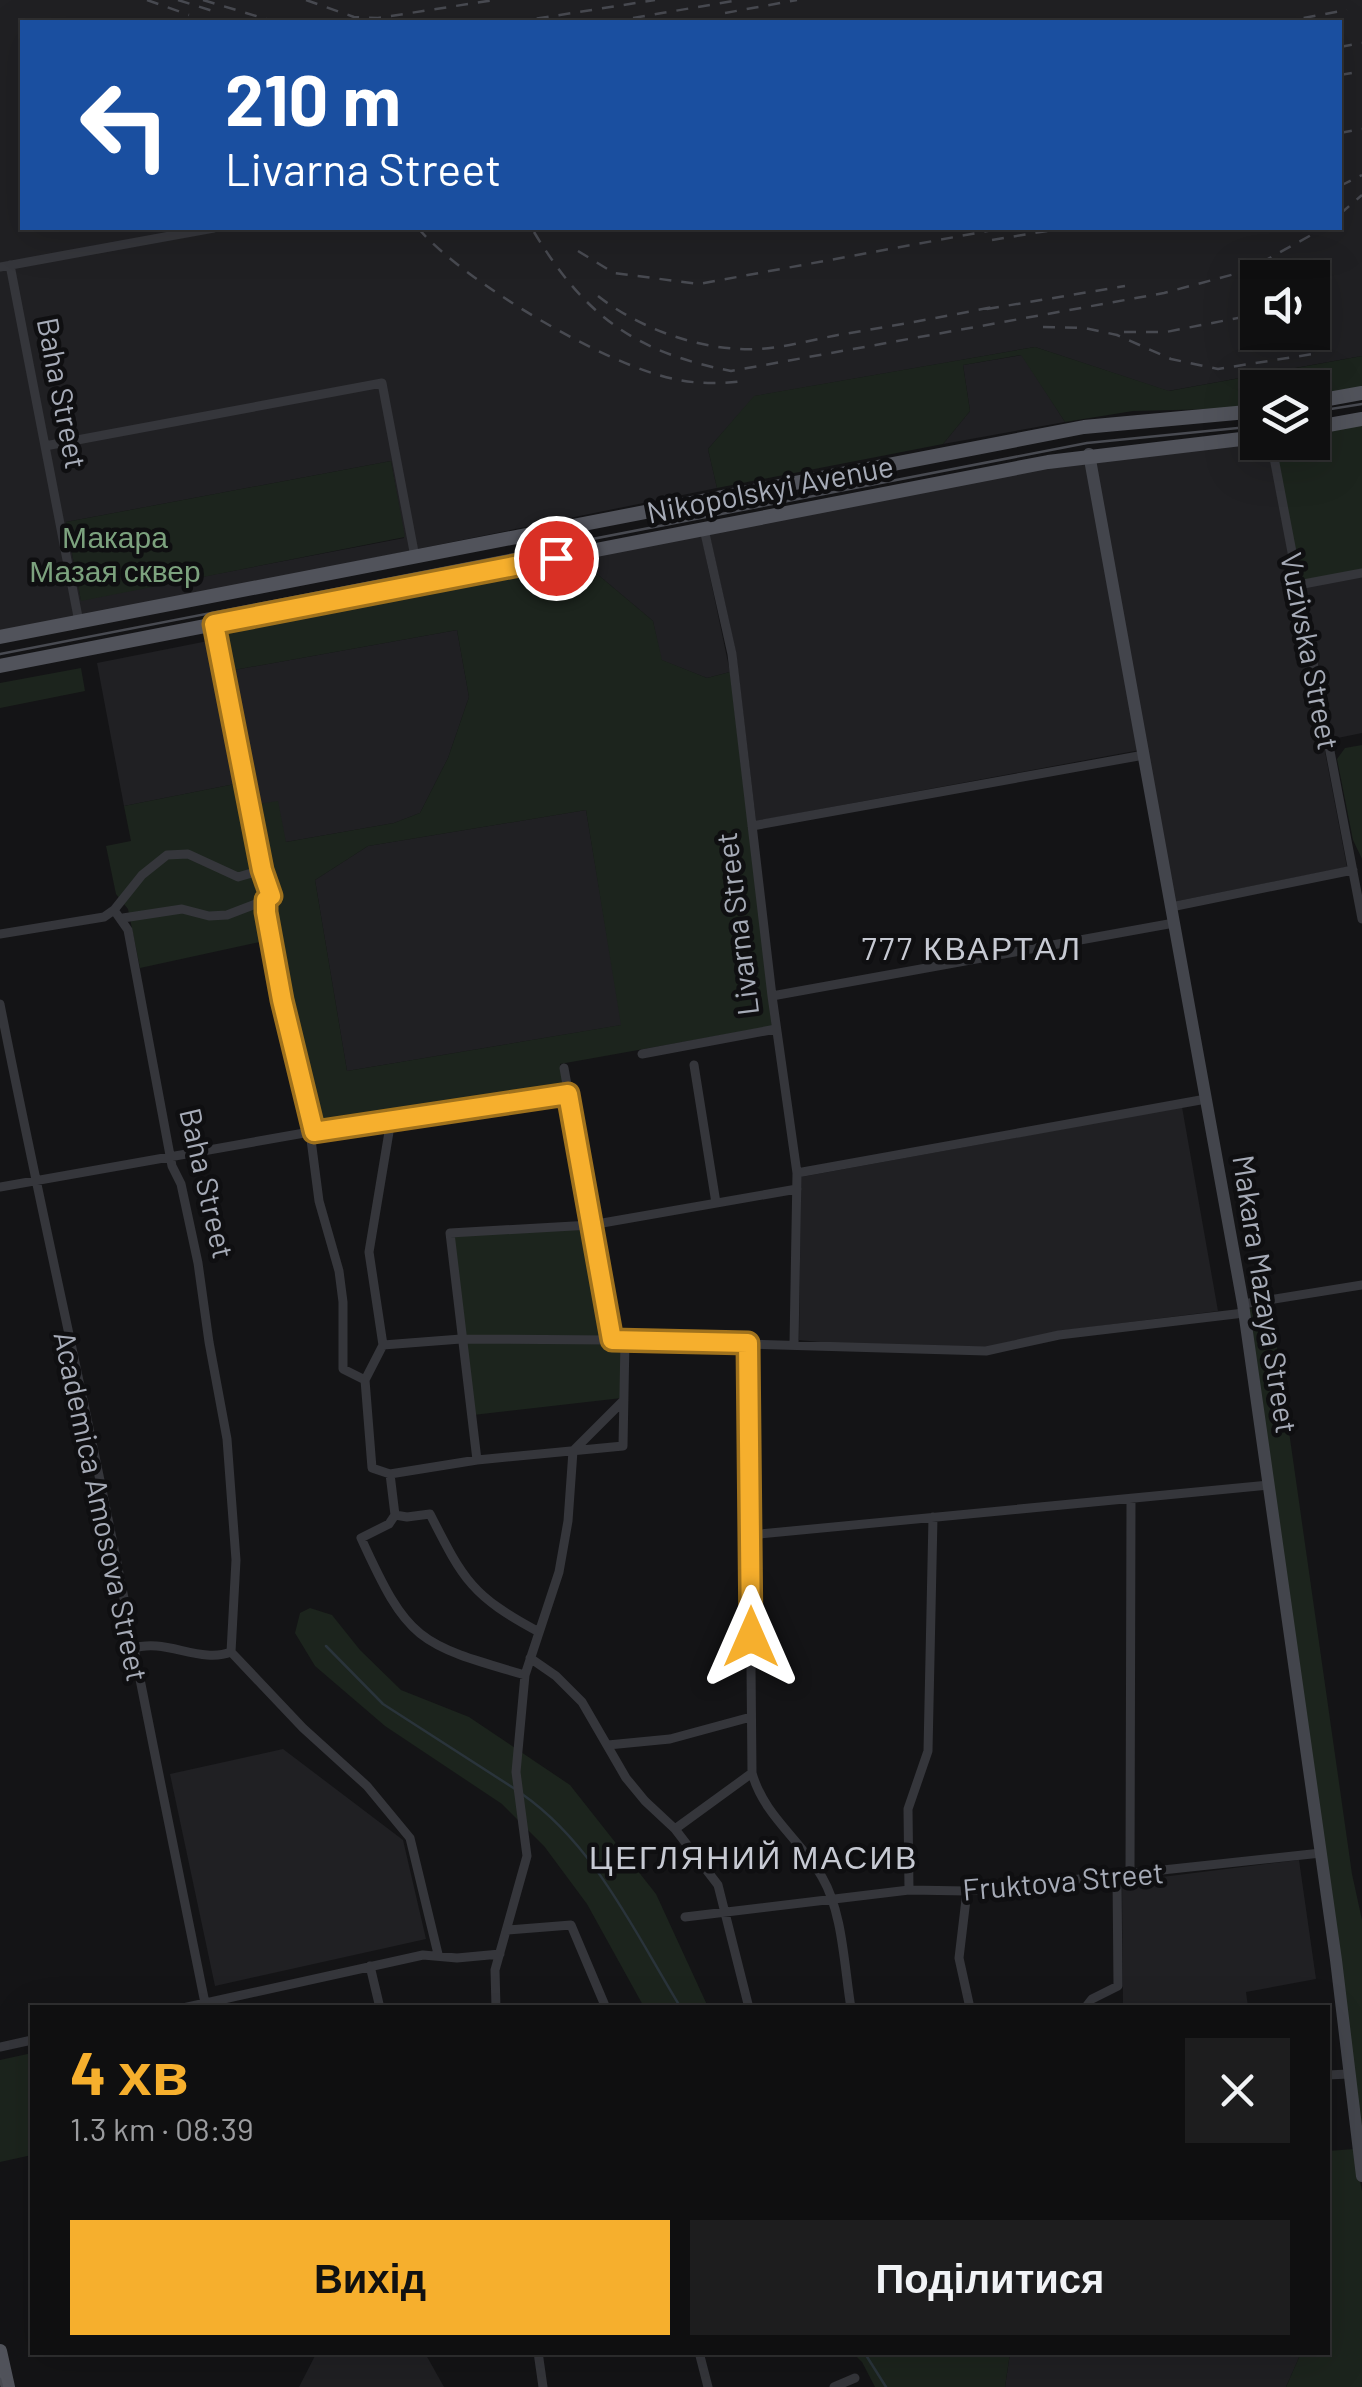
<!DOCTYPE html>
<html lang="uk">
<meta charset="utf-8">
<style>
:root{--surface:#0f0f10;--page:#1d1d1e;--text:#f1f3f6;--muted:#9b9c9f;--line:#2f2f30;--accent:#f6af2d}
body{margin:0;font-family:Barlow,sans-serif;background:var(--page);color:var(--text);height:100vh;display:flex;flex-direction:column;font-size:38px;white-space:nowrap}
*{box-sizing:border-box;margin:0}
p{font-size:32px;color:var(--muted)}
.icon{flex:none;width:55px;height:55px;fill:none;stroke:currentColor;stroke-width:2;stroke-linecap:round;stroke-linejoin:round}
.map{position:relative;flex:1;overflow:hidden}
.drawer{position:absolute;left:30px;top:2005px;width:1300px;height:350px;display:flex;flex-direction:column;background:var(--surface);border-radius:0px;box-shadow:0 10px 40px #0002,0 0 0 2px var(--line)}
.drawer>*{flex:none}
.top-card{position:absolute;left:20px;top:20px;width:1322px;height:210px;border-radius:0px;box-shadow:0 10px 40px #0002,0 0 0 2px var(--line);background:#1a4fa0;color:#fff;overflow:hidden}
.tools{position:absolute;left:1240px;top:260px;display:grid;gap:20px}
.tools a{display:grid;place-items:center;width:90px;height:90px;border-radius:0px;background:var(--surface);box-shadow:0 10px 40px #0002,0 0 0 2px var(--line);font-size:50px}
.pin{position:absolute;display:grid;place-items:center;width:85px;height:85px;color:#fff;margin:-42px;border:5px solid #fff;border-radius:50%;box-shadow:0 2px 10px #0007}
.me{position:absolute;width:110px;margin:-55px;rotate:0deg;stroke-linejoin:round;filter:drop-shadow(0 0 8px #0008)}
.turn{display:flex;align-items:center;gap:35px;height:210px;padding:0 40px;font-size:45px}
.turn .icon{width:130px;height:130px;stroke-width:2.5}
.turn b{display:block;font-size:70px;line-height:85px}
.round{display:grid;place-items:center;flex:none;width:105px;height:105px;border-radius:0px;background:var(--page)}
.overview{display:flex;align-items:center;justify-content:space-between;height:170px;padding:0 40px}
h1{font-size:60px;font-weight:700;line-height:75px;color:var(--accent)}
.primary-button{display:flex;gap:20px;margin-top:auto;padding:20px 40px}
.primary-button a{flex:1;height:115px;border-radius:0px;background:var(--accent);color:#111;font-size:40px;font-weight:700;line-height:115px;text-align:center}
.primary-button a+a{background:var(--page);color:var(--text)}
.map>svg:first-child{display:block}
</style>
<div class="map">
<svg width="1362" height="2387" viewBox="0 0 1362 2387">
<rect width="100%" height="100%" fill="#141416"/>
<path fill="#202023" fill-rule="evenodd" d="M 0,0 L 1362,0 L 1362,356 L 1168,391 L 1035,347 L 755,396 L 708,449 L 717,488 L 0,634 ZM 22,22 L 1340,22 L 1340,228 L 22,228 ZM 1258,278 L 1312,278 L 1312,332 L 1258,332 ZM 391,461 L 404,538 L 81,600 L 66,522 Z
M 1022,355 L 1065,422 L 943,444 L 970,411 L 963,365 Z
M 1258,442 L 1275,443 L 1362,569 L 1362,733 L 1323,741 L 1347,867 L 1173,902 L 1093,458 Z
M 1087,459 L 1140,750 L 756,821 L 736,653 L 709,532 Z
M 701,534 L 730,672 L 707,678 L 661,660 L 653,621 L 578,558 Z
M 457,630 L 469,697 L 448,758 L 420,813 L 394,823 L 286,842 L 258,805 L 234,670 Z
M 213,640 L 240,783 L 124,806 L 97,663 Z
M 586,810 L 622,1025 L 347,1071 L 315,880 L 368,846 Z
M 1182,1107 L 1218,1311 L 1059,1331 L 986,1347 L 850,1345 L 799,1340 L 801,1177 Z
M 283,1749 L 403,1840 L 426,1939 L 215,1986 L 170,1774 Z
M 1299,1860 L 1316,1979 L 1246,1992 L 1248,2007 L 1123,2007 L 1122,1882 Z
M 317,2352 L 425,2353 L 444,2387 L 299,2387 Z
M 1010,2353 L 1301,2353 L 1286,2387 L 1005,2387 Z"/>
<path fill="#1c241d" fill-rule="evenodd" d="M 1035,347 L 1169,391 L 1362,356 L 1362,390 L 1313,399 L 1312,388 L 1258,388 L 1257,408 L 1133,411 L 1065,422 L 1021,355 L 963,365 L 970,411 L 943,444 L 717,488 L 708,449 L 754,396 Z
M 1362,424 L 1362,569 L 1301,581 L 1275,443 L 1312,442 L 1313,432 Z
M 391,461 L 405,537 L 81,601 L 66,522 Z
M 578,558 L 653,621 L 662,660 L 707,678 L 730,672 L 772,1026 L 560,1064 L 564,1092 L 318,1127 C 278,962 251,794 219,627 ZM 457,630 L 469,697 L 448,758 L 420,813 L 394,823 L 286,842 L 278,801 L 258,804 L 234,670 ZM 586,810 L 621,1025 L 347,1071 L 315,880 L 368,846 Z
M 81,668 L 85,691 L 0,708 L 0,683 Z
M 1362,745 L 1362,859 L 1353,840 L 1337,759 L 1345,748 Z
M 240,783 L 269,940 L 140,968 L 128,909 L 116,894 L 106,846 L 131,841 L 124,806 Z
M 590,1227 L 609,1338 L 463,1337 L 452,1235 Z
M 1271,1305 L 1352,1874 L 1362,1920 L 1362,2160 L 1247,1309 Z
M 463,1341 L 623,1343 L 622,1398 L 473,1415 Z
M 310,1608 L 332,1615 L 360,1650 L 401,1690 L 469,1717 L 570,1785 L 656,1894 L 708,2007 L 644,2007 L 587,1904 L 544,1846 L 502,1804 L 385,1726 L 315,1666 L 295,1633 L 300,1613 Z
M 32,2053 L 32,2155 L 0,2162 L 0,2060 Z
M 1354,2149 L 1362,2191 L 1362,2387 L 1286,2387 L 1301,2353 L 1328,2352 L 1328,2151 Z
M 853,2353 L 1010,2353 L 1005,2387 L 875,2387 L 862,2362 Z"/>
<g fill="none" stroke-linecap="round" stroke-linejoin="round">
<path stroke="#2a343b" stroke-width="2.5" d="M 326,1646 L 383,1704 L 515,1789
M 522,1794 C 595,1845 635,1933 681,2008
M 864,2352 L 886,2387"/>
<path stroke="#35363b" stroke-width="9" d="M 10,265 L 79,622
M 0,267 L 214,228
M 1271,442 L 1362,919
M 45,446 L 382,383 L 415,557
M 704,529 L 732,654 L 772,996 L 797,1173 L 794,1344
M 1298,585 L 1362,573
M 214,624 L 262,870 L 271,895 L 266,900 L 267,911 L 282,1000 L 315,1131
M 752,826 L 1144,755
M 1171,907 L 1353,870
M 123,918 L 182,909 L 209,916 L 227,915 L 266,900
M 0,934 L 104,917 L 114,910
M 772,996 L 1174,923
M 0,1004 C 36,1188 78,1370 115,1553 C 145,1705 175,1856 206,2008
M 642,1054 L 776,1029
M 694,1065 L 716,1203
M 564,1068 L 612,1340
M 391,1120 L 369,1252 L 383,1345 L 365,1380 L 372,1468 L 390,1474 L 477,1460 L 623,1446 L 625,1340
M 310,1132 L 319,1201 L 339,1271 L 343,1302 L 343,1369 L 365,1380
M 797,1173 L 1206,1099
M 0,1187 L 310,1132 L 568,1095
M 1243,1304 L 1362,1285
M 748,1343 L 752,1773 C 764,1816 800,1839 822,1877 C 843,1913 844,1966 851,2008
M 383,1345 L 461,1339 L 612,1340 L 986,1351 L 1059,1335 L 1244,1313
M 573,1451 L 624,1400
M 477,1460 L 450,1233 L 591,1225 L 797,1189
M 390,1474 L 395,1515 L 389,1524 L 361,1538 C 408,1641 417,1644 525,1675
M 395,1515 L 407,1517 L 430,1514 C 464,1581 472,1596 539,1632
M 750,1535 L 1269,1485
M 132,1649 C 164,1637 200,1664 231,1652
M 231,1652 L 236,1560 L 227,1439 L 209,1342 L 198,1263 L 181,1184 L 172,1166 L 128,930 L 114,910 L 142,875 L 167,855 L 188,854 L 238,877 L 262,870
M 231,1652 L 303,1728 L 367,1786 L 410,1838 L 438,1954
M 530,1658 L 556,1676 L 582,1702 L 626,1778 L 645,1801 L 675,1829 L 718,1885 L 749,2008
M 608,1745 L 670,1739 L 751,1717
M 675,1829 L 752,1773
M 1130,1875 L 1131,1499
M 909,1890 L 908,1809 L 928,1751 L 933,1517
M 967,1891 L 959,1958 L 970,2008
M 685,1917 L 909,1890 L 967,1891 L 1321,1853
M 507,1930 L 571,1925 L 606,2008
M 370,1966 L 380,2008
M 183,2008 L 423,1955 L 457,1958 L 500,1954
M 496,2008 L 495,1970 L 527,1856 L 516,1772 L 525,1675 L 559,1572 L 568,1521 L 573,1451
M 1085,2008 L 1092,1999 L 1118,1986 L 1117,1877
M 0,2047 L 32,2040
M 1328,2075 L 1348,2074
M 538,2352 L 543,2387
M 699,2352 L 708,2387
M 834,2387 L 855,2378"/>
<path stroke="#43454c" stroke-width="12" d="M 1089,454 L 1243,1304 L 1336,1960 L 1362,2176"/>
<path stroke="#51535b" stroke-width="14" d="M 1312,402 L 1362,393
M 1312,428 L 1362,419
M 0,637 L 1084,427 L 1258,411
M 0,666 L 1048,462 L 1258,437
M 0,2351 L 8,2387"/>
<path stroke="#484a51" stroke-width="2.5" d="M 1312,412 L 1362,404
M 0,654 L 1087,443 L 1258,426
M 0,2379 L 2,2387"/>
<path stroke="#484a51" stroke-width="2.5" stroke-dasharray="12 10" stroke-linecap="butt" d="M 147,0 L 189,15
M 178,0 L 216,12
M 203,0 L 276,22
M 306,0 L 354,17 L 378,18 L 494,0
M 725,13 L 797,0
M 633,18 L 739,0
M 515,22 L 655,0
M 1282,22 L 1347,10
M 1340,47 L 1362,43
M 1340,75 L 1357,72
M 1340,133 L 1362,129
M 1340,186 L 1362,175
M 1340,214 L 1362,195
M 418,228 C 463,281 605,365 674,379 C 696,384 720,384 743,381
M 534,232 C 584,315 634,352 731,371 L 1164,293 L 1246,271 L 1324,228
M 992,240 L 1065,228
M 578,251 L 614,273 L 699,284 L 1004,228
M 598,296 C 636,326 691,347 740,349 C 773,351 806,341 838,335 C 891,326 944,317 997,306
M 987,309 L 1125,286
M 1043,327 L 1085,328 L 1117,335 L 1171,359 L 1218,369 L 1319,353
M 1124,332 L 1166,332 L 1258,314"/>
</g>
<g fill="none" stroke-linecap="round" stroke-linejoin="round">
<g stroke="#a0721d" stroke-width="25">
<path id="route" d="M 556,558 L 214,624 L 262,870 L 271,896 L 266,900 L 266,912 L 282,1000 L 314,1132 L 568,1094 L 612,1340 L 748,1343 L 751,1637"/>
</g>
<use href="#route" stroke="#f6af2d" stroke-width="18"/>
</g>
<g text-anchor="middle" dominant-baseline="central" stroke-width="9" stroke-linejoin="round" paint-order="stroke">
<g font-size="30" fill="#a6abb7" stroke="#0f0f11">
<text transform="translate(63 393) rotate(79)">Baha Street</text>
<text transform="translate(770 488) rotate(-11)">Nikopolskyi Avenue</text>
<text transform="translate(1311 651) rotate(79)">Vuzivska Street</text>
<text transform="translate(736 924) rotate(-97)">Livarna Street</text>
<text transform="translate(208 1183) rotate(77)">Baha Street</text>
<text transform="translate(1266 1294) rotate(81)">Makara Mazaya Street</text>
<text transform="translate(102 1506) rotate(78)">Academica Amosova Street</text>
<text transform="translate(1063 1880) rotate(-5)">Fruktova Street</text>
</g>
<g font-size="30" fill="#7ca27e" stroke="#0f0f11">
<text x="115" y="536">Макара<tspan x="115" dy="34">Мазая сквер</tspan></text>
</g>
<g font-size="32" letter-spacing="2.5" fill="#c7cad3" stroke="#0f0f11">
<text x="972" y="947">777 КВАРТАЛ</text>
<text x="754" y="1856">ЦЕГЛЯНИЙ МАСИВ</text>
</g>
</g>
</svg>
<div class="tools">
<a><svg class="icon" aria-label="sound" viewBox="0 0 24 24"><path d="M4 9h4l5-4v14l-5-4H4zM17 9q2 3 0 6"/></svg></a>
<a><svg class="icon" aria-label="layers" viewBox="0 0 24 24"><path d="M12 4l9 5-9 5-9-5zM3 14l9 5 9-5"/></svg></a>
</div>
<div class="pin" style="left:556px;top:558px;background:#d93025"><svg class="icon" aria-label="arrive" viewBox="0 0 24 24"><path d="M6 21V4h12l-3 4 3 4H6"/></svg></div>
<svg class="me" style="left:751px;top:1637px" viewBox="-20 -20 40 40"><path d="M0-17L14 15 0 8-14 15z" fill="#f6af2d" stroke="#fff" stroke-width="4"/></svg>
<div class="top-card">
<div class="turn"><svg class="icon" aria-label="left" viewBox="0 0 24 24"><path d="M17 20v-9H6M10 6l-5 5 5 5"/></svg><div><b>210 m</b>Livarna Street</div></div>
</div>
<section class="drawer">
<div class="overview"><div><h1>4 хв</h1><p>1.3 km · 08:39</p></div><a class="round"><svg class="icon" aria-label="close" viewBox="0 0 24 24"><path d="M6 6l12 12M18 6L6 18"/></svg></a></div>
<div class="primary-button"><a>Вихід</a><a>Поділитися</a></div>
</section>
</div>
